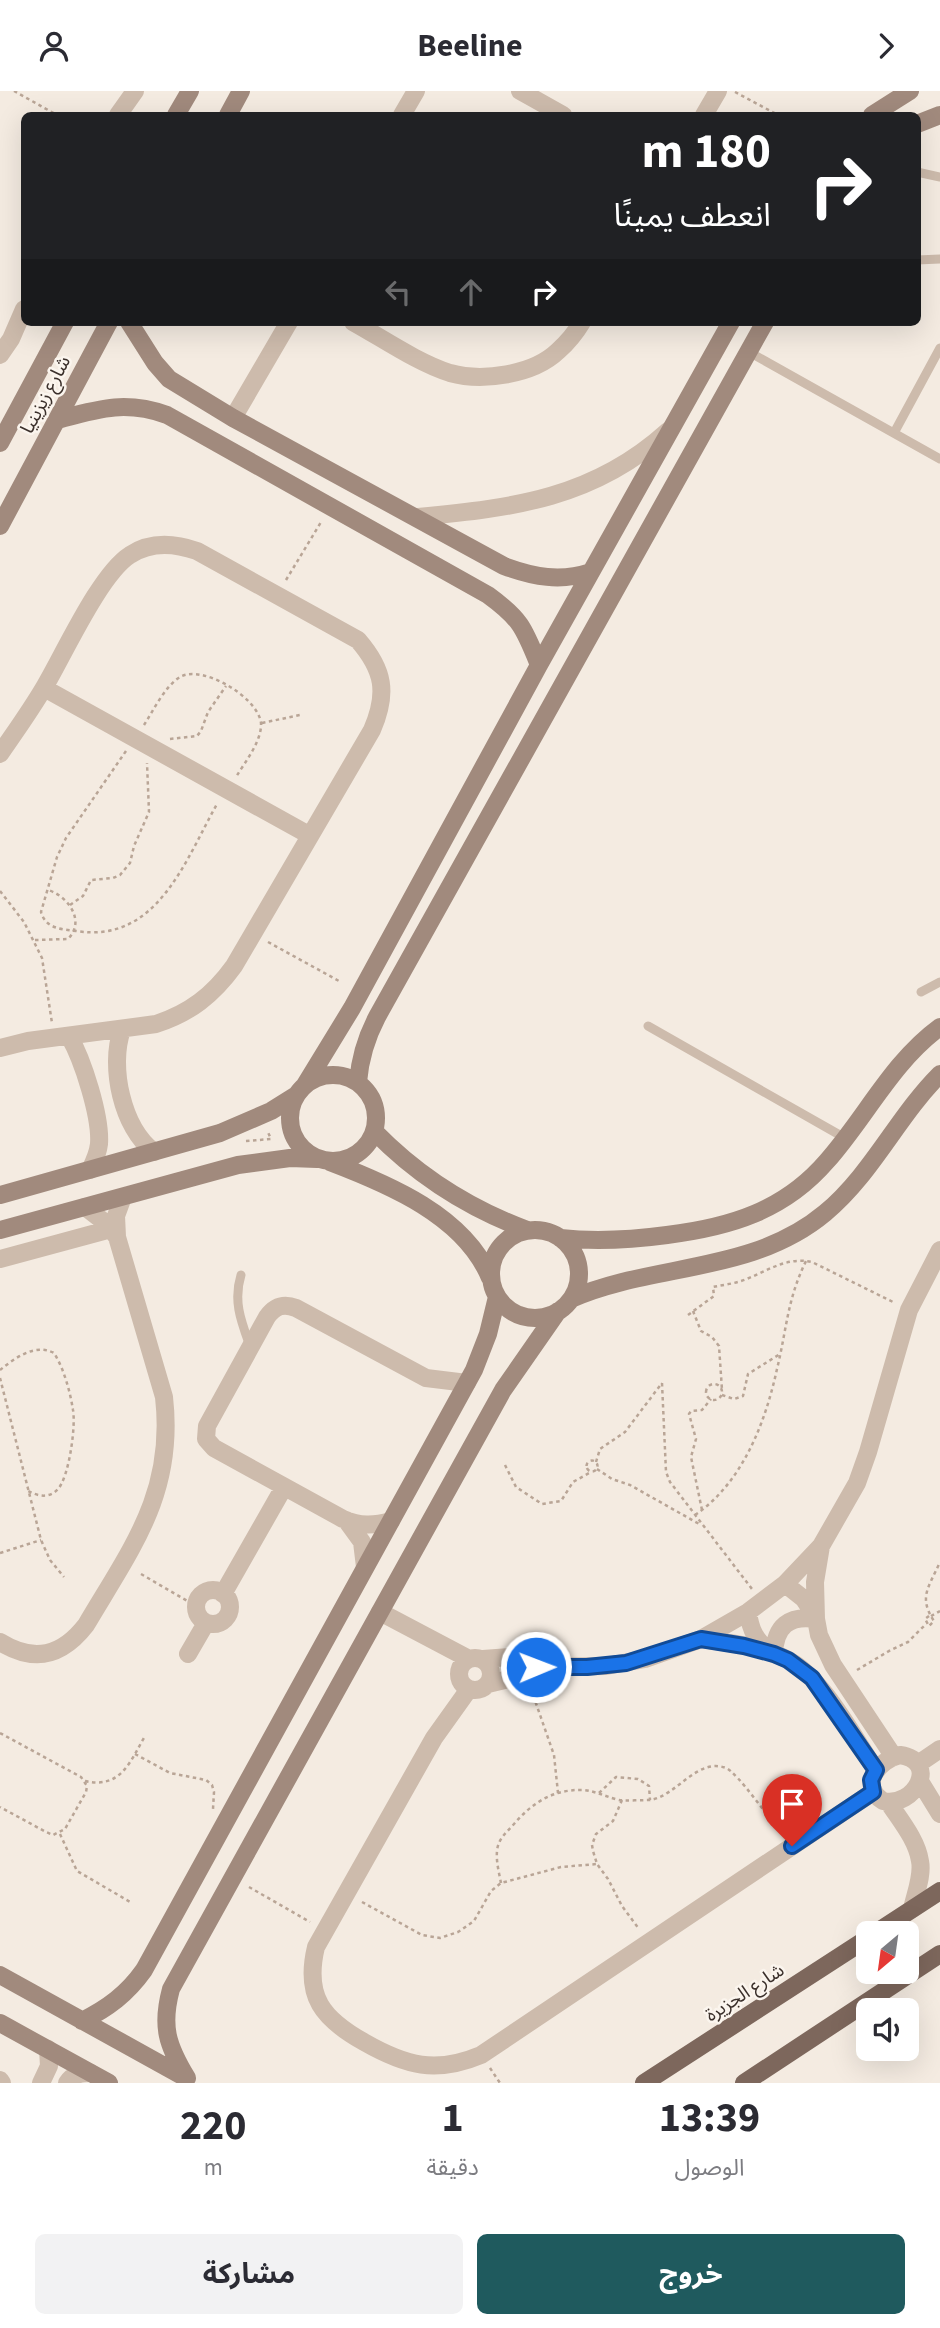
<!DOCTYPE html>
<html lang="ar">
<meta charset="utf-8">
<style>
:root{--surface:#fff;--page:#f2f2f3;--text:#2b2b33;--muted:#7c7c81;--accent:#1f5a5e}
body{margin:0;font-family:"Source Sans 3","Noto Sans Arabic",sans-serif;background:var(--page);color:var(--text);direction:rtl;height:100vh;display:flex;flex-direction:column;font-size:26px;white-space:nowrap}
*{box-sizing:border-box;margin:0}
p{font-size:23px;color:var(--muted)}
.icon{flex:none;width:38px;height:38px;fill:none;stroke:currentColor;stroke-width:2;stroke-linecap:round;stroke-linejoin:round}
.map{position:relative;height:1992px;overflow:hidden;direction:ltr}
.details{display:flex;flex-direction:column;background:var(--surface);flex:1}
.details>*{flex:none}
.hud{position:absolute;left:21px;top:21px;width:900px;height:214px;border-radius:10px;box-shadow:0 7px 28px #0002;direction:rtl;background:#202124;color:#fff;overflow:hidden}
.needle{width:46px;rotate:209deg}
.buttons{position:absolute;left:856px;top:1830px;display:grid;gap:14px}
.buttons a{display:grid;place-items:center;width:63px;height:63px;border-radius:10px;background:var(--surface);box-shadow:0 7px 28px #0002;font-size:35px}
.pin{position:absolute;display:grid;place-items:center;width:60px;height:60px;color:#fff;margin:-72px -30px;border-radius:50% 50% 50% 0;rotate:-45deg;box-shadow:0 0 7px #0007}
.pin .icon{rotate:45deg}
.me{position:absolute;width:77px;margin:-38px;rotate:89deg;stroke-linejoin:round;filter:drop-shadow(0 0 5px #0008)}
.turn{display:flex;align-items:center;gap:24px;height:147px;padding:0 35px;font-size:32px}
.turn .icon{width:91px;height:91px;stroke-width:2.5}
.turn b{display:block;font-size:49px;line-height:60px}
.lanes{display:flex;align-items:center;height:66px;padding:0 35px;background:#0003;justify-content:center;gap:35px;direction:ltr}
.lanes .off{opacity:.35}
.eta{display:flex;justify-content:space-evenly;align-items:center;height:119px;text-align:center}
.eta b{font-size:42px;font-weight:700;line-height:49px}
.action{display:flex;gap:14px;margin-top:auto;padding:14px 35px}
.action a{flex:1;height:80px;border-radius:10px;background:var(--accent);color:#fff;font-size:28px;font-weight:700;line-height:80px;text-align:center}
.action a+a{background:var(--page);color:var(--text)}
header{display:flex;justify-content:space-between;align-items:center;height:91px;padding:0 35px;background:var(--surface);font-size:32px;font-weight:700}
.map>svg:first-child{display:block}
</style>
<header><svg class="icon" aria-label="forward" viewBox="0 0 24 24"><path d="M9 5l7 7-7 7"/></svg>Beeline<svg class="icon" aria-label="person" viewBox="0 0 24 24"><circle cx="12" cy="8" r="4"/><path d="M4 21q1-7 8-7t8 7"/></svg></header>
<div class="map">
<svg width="940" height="1992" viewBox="0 0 940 1992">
<rect width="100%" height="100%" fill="#f4ebe1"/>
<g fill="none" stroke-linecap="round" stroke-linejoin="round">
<path stroke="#b9a596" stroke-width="2.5" stroke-dasharray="3.5 3.5" stroke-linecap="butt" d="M 14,0 L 57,24
M 735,1 L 778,24
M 286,489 L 321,431
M 262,632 L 300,624
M 144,634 C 153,620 165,595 180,586 C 202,573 258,606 261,632 C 262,650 245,671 236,686
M 170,648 L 197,645 L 201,640 L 208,621 L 226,595
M 126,660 L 66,747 L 57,766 L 41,821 C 46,838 61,838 76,840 C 157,853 185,770 217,713
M 0,800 L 24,831 L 42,867 L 52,932
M 70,814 L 83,805 L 91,789 L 113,787 L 120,784 L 130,772 L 134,755 L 149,721 L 147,672
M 35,849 L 68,848 C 86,830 68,805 48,799
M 268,851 L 339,890
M 246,1050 L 271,1048 L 267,1039
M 693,1220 L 701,1240 L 712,1246 L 719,1255 L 722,1299
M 688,1224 L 714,1205 L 713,1196 C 722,1194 732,1193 741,1190 C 765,1182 785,1165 812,1171 L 895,1212
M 0,1279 C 15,1267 35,1252 54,1262 C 64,1278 70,1300 73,1319 C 76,1335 69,1386 58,1398 C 49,1408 38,1405 28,1400
M 0,1287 L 41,1449 L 50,1469 L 64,1486
M 662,1292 L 666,1381 L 670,1391 L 752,1498
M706 1301a8 8 0 1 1 16 0a8 8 0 1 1-16 0Z
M 722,1304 L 734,1308 L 743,1305 L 748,1283 L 780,1263
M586.5 1375a5.5 5.5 0 1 1 11 0a5.5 5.5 0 1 1-11 0Z
M 596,1371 L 600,1358 L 625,1341 L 662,1292
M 505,1374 L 516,1396 L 542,1413 L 561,1410 L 573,1391 L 591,1381
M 597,1378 L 612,1388 L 630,1394 L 701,1434
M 702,1419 L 691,1366 L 696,1348 L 689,1323 L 691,1320 L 702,1319 L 711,1308
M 695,1424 C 742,1392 765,1333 777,1278 C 787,1237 787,1209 806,1170
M 0,1462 L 41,1449
M 141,1483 L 196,1515
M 929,1525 L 925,1528 L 929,1535 L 934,1530 C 918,1506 929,1496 940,1471
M 931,1525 L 940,1520
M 857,1579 L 889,1560 L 908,1551 L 926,1533
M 531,1598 L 554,1664 L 558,1702
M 0,1642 L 81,1686 L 87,1695 L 86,1701 L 65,1738 L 53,1744 L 46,1741 L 0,1716
M 135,1663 L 170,1682 L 206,1689 L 212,1694 L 214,1701 L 213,1718
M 85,1690 C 121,1698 130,1671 145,1645
M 599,1702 L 616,1686 L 638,1688 L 649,1695 L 650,1709
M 622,1709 L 613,1730 L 596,1743 L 592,1754 L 593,1760 L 597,1773 L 608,1788 L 622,1815 L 639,1838
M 60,1743 L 77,1780 L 132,1812
M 501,1792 C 499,1782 496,1770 497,1760 C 498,1748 506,1742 514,1733 C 532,1712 553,1698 583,1699 C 596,1700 606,1706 619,1709 C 622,1710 646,1709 650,1709 C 677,1705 697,1666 726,1677 C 737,1681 771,1730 781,1742
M 249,1796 L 310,1831
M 362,1811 L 422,1844 L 440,1847 L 458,1841 L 474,1830 L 491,1800 L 501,1792 L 561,1776 L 597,1773
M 490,1977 L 500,1992"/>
<path stroke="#cdbbac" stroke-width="9" d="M 917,81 L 940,86
M 917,169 L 940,168
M 749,261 L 940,368
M 894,342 L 940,257
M 921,901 L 940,891
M 648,935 L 845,1047
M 241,1184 C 233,1210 241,1230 250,1255"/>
<path stroke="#cdbbac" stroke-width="18" d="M 520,0 L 563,24
M 118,24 L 135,0
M 402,24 L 416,0
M 704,24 L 718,0
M 353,231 C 382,247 418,272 450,282 C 482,291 533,284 558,260 C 567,252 576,241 582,231
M 0,264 L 11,248 L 24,218
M 233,327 L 289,231
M 418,426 C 514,417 594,407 668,340
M 44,597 L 309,744
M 0,663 C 15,641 31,619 45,595 C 64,563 100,483 130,464 C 151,450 174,452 197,460 L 358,549 C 384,579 388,602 372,639 L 234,875 C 213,904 190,922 156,933 L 28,950 L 0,957
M 122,939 C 109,975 122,1037 154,1061
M 69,945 C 83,969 101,1026 99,1053 C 98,1062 94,1071 90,1079
M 85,1116 L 107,1133 L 117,1146
M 0,1168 L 111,1138
M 346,1429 L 362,1451 L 365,1476
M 391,1430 C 373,1435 360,1435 343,1428 L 214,1357 L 206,1348 L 207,1335 L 267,1226 C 275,1215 283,1212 296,1217 L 426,1287 L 467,1292
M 821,1455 L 815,1491 L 816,1528 L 819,1544 L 833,1574 L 894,1666
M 785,1493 L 804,1508 L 815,1525
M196 1516a17 17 0 1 1 34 0a17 17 0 1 1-34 0Z
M 223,1503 L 284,1396
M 380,1521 L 469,1568
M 748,1521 C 750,1537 755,1550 769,1559
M 701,1548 C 730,1552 763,1555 790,1570 C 823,1588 854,1647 876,1679
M 0,1551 C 34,1572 62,1565 86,1534 C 132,1456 175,1402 164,1306 L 117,1146 L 116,1125 L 123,1106
M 188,1563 L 206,1532
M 774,1563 C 775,1535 789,1524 816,1528
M459 1583a16 16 0 1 1 32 0a16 16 0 1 1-32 0Z
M 483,1568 L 510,1566 L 536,1576
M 488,1593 L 513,1587 L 536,1576 L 606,1575 L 645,1568 L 701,1548 L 748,1521 L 785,1493 L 821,1455 L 857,1392 L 868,1361 L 909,1219 L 940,1159
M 469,1598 L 434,1647 L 316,1856 C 304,1906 323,1928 364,1951 C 406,1975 436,1983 481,1964 L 873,1701
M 900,1664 C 940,1670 915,1717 883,1710 C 858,1694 879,1669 900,1664 Z
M 918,1673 L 940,1658
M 921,1692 L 940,1723
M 889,1712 C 900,1729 917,1749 920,1770 C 923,1785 915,1803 912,1818
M 0,1989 L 2,1992
M 41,1992 L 49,1975 L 48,1958
M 67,1992 C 73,1983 81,1982 91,1982"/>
<path stroke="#a18a7d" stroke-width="18" d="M 176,24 L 190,0
M 228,24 L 241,0
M 872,24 L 910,0
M 917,33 L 940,24
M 129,231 L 155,272 L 169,288 L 233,327 L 504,475 C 534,486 560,491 591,481
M 57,329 C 98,318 125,309 167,324 L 488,504 C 521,528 524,537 539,574
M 0,352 L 65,231
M 0,435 L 109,231
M290 1027a43 43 0 1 1 86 0a43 43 0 1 1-86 0Z
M 358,991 C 360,967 366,947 377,926 L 765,231
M 305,994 L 352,917 L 539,574 L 731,231
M 375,1041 C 419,1086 468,1117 527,1139
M 330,1071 C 388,1093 465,1125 490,1187
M 0,1104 L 220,1042 L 271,1020 L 295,1005
M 0,1139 L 238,1074 L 290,1067 L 317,1068
M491 1183a44 44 0 1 1 88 0a44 44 0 1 1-88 0Z
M 560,1147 C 597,1151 630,1149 667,1144 C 730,1136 784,1120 827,1070 C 866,1026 892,971 940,936
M 571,1208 C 653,1172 752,1183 825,1122 C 872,1083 897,1026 940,983
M 0,1884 L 186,1987
M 82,1930 C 108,1917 127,1903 144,1879 L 474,1279 L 488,1243 L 497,1206
M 0,1932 L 109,1992
M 187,1987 C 167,1954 161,1935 171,1898 L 503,1299 L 558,1220"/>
<path stroke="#7d675c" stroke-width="18" d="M 874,1843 L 940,1800
M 644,1992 L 868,1847
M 744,1992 L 940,1863"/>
</g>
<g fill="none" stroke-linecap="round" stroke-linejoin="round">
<g stroke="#114b97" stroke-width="18">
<path id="route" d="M 536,1576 L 587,1576 L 626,1572 L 701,1548 L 744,1555 L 774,1563 L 788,1569 L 812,1587 L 876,1679 L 871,1689 L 873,1701 L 792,1755"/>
</g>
<use href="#route" stroke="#1a73e8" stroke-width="12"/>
</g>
<g text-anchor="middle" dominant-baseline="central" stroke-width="5" stroke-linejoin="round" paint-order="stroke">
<g font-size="19" fill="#3b302b" stroke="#fbf5ee">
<text transform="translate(46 304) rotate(-62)">شارع زيزينيا</text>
<text transform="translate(745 1902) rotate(-33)">شارع الجزيرة</text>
</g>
</g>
</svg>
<div class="buttons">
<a><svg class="needle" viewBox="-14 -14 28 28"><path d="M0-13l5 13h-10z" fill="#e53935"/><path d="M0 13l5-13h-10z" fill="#7c7c81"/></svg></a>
<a><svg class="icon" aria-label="sound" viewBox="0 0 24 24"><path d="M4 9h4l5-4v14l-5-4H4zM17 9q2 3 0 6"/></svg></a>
</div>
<div class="pin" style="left:792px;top:1755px;background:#d93025"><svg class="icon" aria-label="arrive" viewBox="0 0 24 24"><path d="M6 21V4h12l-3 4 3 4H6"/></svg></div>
<svg class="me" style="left:536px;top:1576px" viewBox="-20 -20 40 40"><circle r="17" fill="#1a73e8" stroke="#fff" stroke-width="3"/><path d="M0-11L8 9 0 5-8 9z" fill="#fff"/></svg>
<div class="hud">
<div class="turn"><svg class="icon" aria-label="right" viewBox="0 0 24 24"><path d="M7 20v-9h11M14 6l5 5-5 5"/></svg><div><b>180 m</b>انعطف يمينًا</div></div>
<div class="lanes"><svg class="icon off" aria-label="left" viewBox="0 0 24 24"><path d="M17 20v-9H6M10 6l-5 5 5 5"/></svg><svg class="icon off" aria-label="ahead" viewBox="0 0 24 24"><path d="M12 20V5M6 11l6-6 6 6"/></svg><svg class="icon" aria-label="right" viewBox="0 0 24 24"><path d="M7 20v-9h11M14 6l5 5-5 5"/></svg></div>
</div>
</div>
<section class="details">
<div class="eta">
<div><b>13:39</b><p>الوصول</p></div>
<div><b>1</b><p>دقيقة</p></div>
<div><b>220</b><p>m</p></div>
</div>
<div class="action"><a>خروج</a><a>مشاركة</a></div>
</section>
